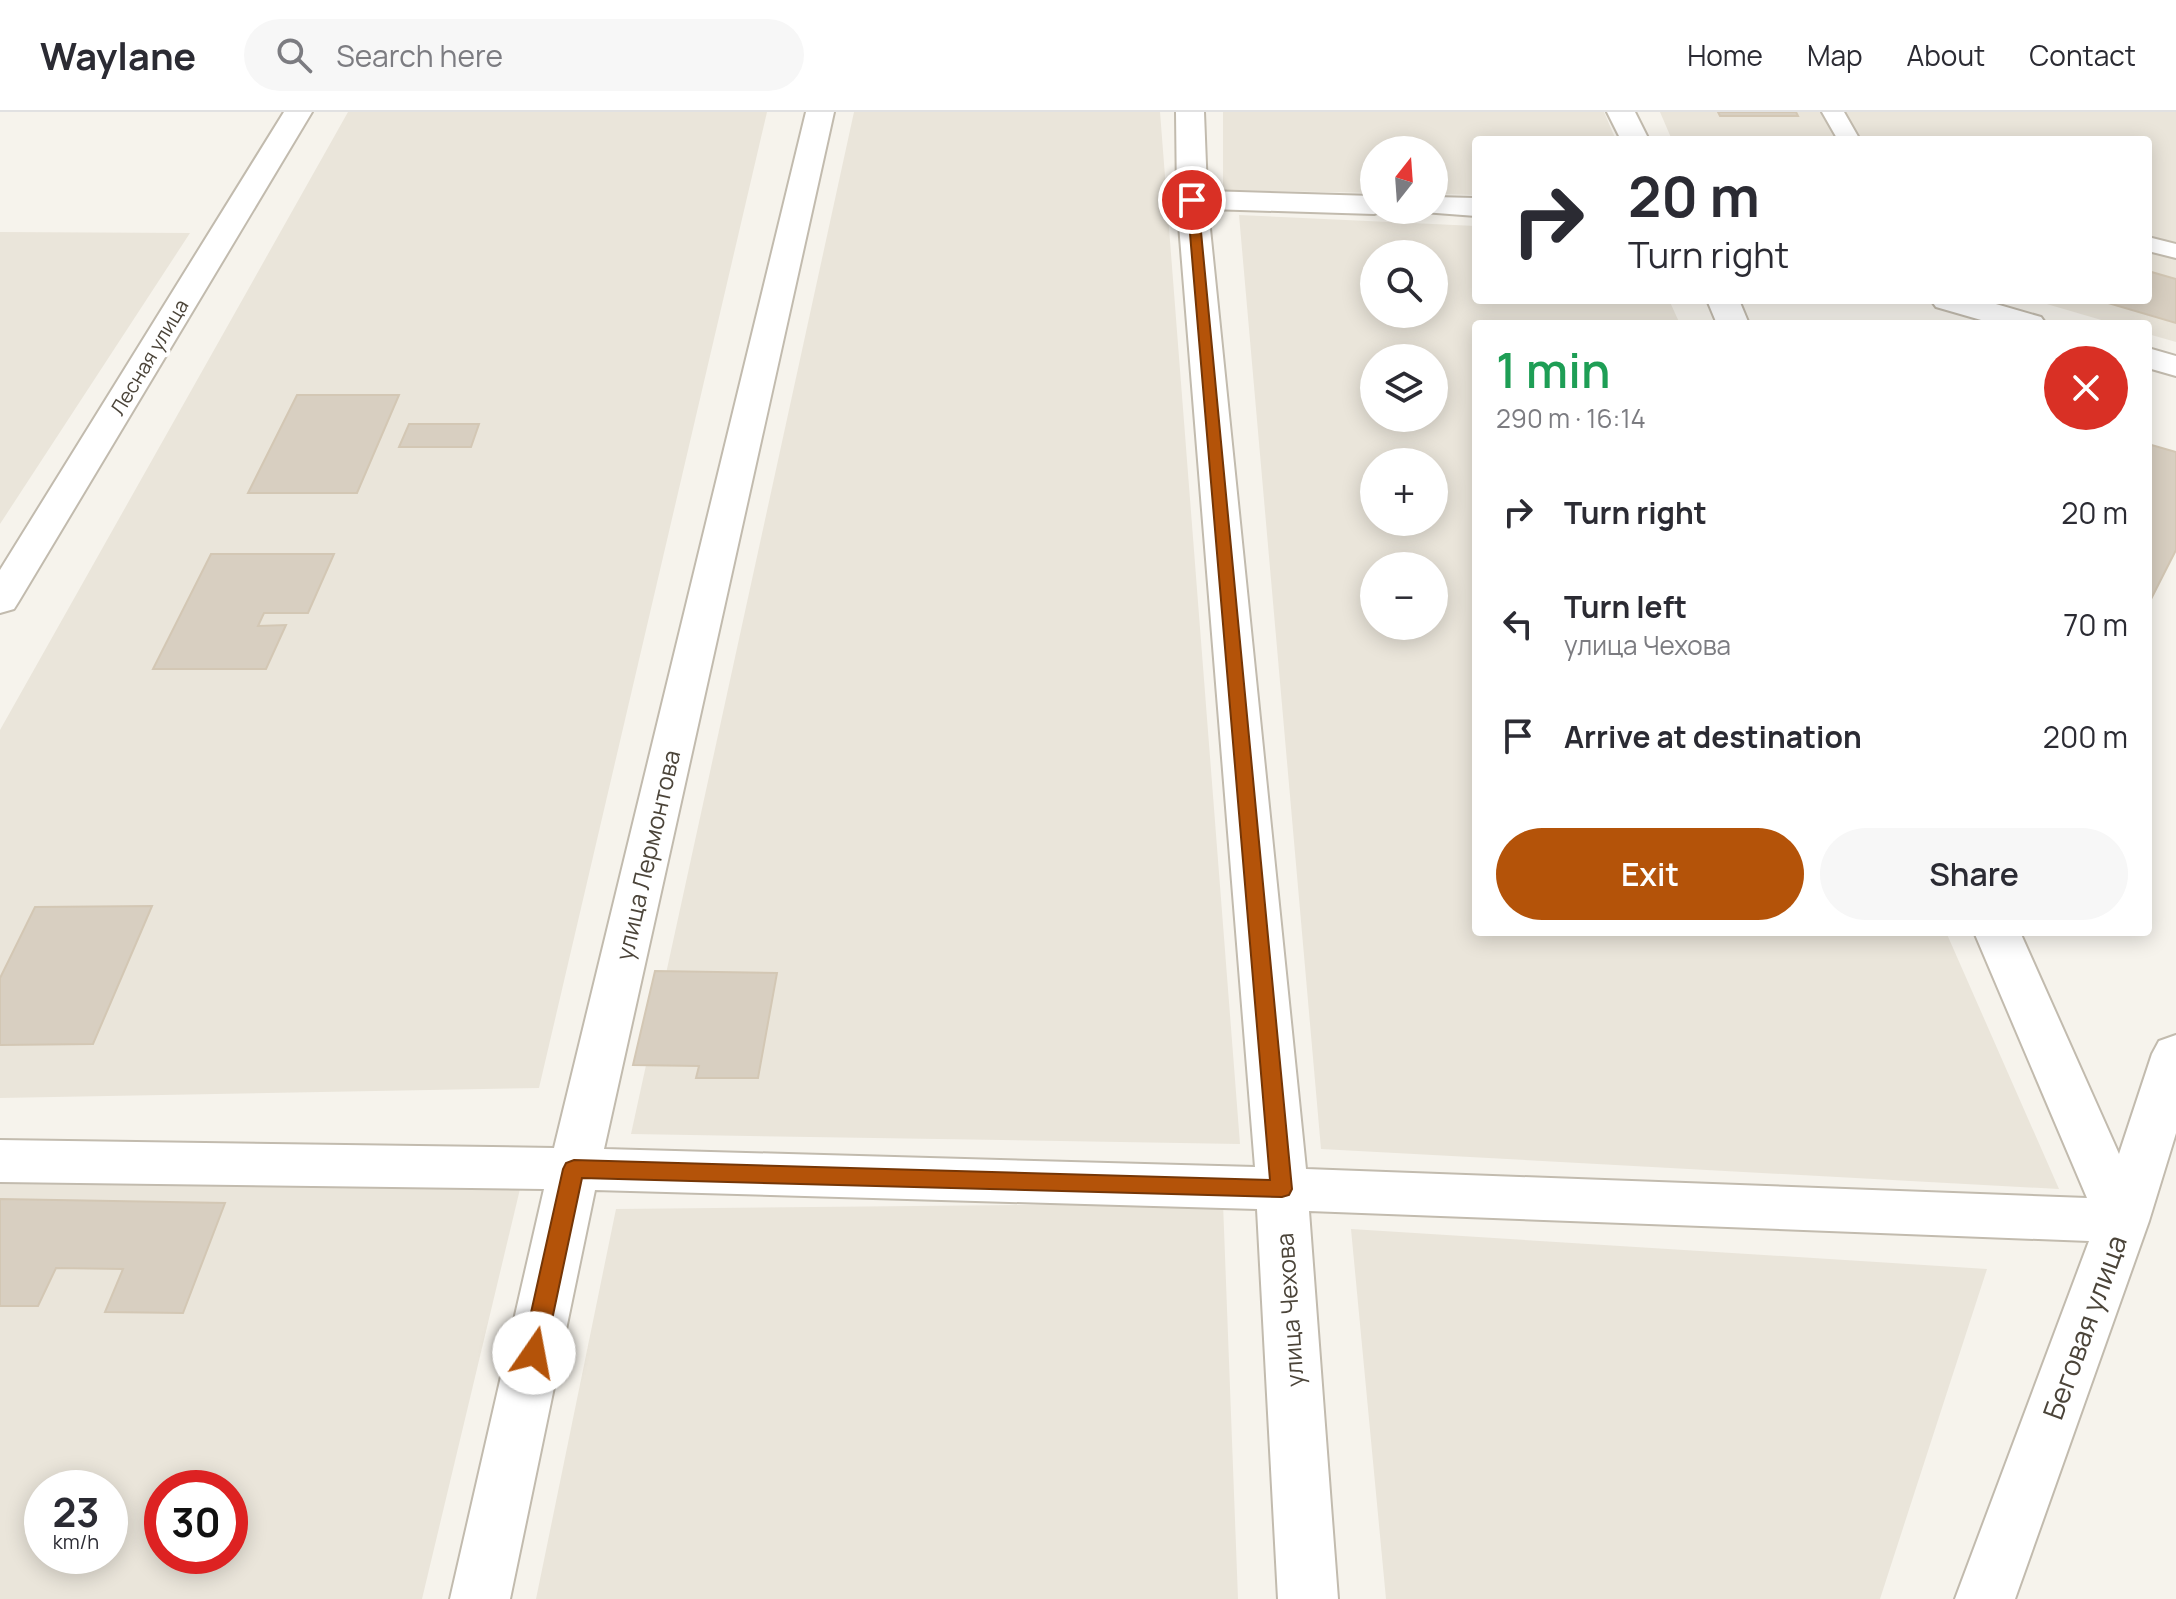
<!DOCTYPE html>
<meta charset="utf-8">
<style>
:root{--surface:#fff;--page:#f7f7f7;--text:#2b2b33;--muted:#7c7c81;--line:#e1e1e2;--accent:#b45309}
body{margin:0;font-family:Manrope,sans-serif;background:var(--page);color:var(--text);height:100vh;display:flex;flex-direction:column;font-size:30px;white-space:nowrap}
*{box-sizing:border-box;margin:0}
p{font-size:26px;color:var(--muted)}
.icon{flex:none;width:44px;height:44px;fill:none;stroke:currentColor;stroke-width:2;stroke-linecap:round;stroke-linejoin:round}
.map{position:relative;flex:1;overflow:hidden}
.details{position:absolute;left:1472px;top:208px;width:680px;height:616px;display:flex;flex-direction:column;background:var(--surface);border-radius:8px;box-shadow:0 4px 20px #0003}
.details>*{flex:none}
.banner{position:absolute;left:1472px;top:24px;width:680px;height:168px;border-radius:8px;box-shadow:0 4px 20px #0003;background:#fff;color:var(--text);overflow:hidden}
.needle{width:52px;rotate:17deg}
.buttons{position:absolute;left:1360px;top:24px;display:grid;gap:16px}
.buttons a{display:grid;place-items:center;width:88px;height:88px;border-radius:50%;background:var(--surface);box-shadow:0 4px 20px #0003;font-size:40px}
.speed{position:absolute;left:24px;top:1358px;display:flex;gap:16px;font-size:40px;font-weight:700;text-align:center}
.speed>*{display:grid;place-content:center;width:104px;height:104px;border-radius:50%;background:var(--surface);box-shadow:0 4px 20px #0003;line-height:1}
.speed small{font-size:20px;font-weight:400}
.speed .limit{border:12px solid #d22;background:#fff;color:#111}
.pin{position:absolute;display:grid;place-items:center;width:68px;height:68px;color:#fff;margin:-34px;border:4px solid #fff;border-radius:50%;box-shadow:0 2px 8px #0007}
.me{position:absolute;width:88px;margin:-44px;rotate:12deg;stroke-linejoin:round;filter:drop-shadow(0 0 6px #0008)}
.turn{display:flex;align-items:center;gap:28px;height:168px;padding:0 24px;font-size:36px}
.turn .icon{width:104px;height:104px;stroke-width:2.5}
.turn b{display:block;font-size:56px;line-height:68px}
.round{display:grid;place-items:center;flex:none;width:84px;height:84px;border-radius:42px;background:var(--page)}
.headline{display:flex;align-items:center;justify-content:space-between;height:136px;padding:0 24px}
h1{font-size:48px;font-weight:600;line-height:60px;color:#1e9e55}
.primary-button{display:flex;gap:16px;margin-top:auto;padding:16px 24px}
.primary-button a{flex:1;height:92px;border-radius:48px;background:var(--accent);color:#fff;font-size:32px;font-weight:600;line-height:92px;text-align:center}
.primary-button a+a{background:var(--page);color:var(--text)}
ul{padding:0;list-style:none}
li{display:flex;align-items:center;gap:24px;height:112px;padding:0 24px}
li div{flex:1}
li b{display:block;font-size:30px}
li em{font-style:normal}
header{display:flex;align-items:center;gap:48px;box-sizing:border-box;height:112px;padding:0 40px;background:var(--surface);border-bottom:2px solid var(--line)}
header strong{font-size:38px}
nav{display:flex;gap:44px;margin-inline-start:auto;font-size:28px}
.search{width:560px;height:72px;background:var(--page);display:flex;align-items:center;gap:20px;box-sizing:border-box;padding:0 28px;border-radius:44px;color:var(--muted);font-size:30px}
.map>svg:first-child{display:block}
</style>
<header>
<strong>Waylane</strong>
<div class="search"><svg class="icon" aria-label="search" viewBox="0 0 24 24"><circle cx="10" cy="10" r="6"/><path d="M15 15l6 6"/></svg>Search here</div>
<nav><a>Home</a><a>Map</a><a>About</a><a>Contact</a></nav>
</header>
<div class="map">
<svg width="2176" height="1487" viewBox="0 0 2176 1487">
<rect width="100%" height="100%" fill="#f6f3ec"/>
<path fill="#eae5da" fill-rule="evenodd" d="M 348,0 L 767,0 L 539,976 L 0,986 L 0,618 Z
M 854,0 L 1160,0 L 1240,1032 L 631,1022 Z
M 1223,0 L 1604,0 L 1616,28 L 1476,28 L 1476,83 L 1434,82 L 1434,38 L 1374,38 L 1374,81 L 1223,78 Z
M 1660,0 L 2176,0 L 2176,230 L 2148,222 L 2148,212 L 2115,212 L 2033,188 L 2148,188 L 2148,28 L 1672,28 Z
M 1239,103 L 1476,114 L 1476,188 L 1669,188 L 1680,212 L 1476,212 L 1476,820 L 1946,820 L 2059,1077 L 1321,1037 ZM 1374,142 L 1434,142 L 1434,202 L 1374,202 ZM 1374,246 L 1434,246 L 1434,306 L 1374,306 ZM 1434,350 L 1434,410 L 1374,410 L 1374,350 ZM 1434,454 L 1434,514 L 1374,514 L 1374,454 Z
M 0,120 L 190,121 L 0,412 Z
M 525,1056 L 422,1487 L 0,1487 L 0,1068 ZM 42,1376 L 110,1376 L 110,1444 L 42,1444 ZM 162,1376 L 230,1376 L 230,1444 L 162,1444 Z
M 1223,1091 L 1238,1487 L 536,1487 L 616,1097 Z
M 1351,1117 L 1987,1157 L 1880,1487 L 1386,1487 Z"/>
<path fill="#d8cfc1" stroke="#d3c7b4" stroke-width="2" d="M 1718,0 L 1796,0 L 1798,4 L 1720,4 Z
M 2148,159 L 2176,167 L 2176,211 L 2098,188 L 2148,188 Z
M 297,283 L 399,283 L 357,381 L 248,381 Z
M 409,312 L 479,312 L 471,335 L 399,335 Z
M 2148,332 L 2176,340 L 2176,438 L 2148,493 Z
M 211,442 L 334,442 L 308,501 L 264,501 L 258,514 L 286,513 L 266,557 L 153,557 Z
M 152,794 L 93,932 L 0,933 L 0,866 L 35,795 Z
M 655,859 L 777,861 L 758,966 L 696,966 L 699,954 L 633,953 Z
M 0,1087 L 225,1091 L 183,1201 L 105,1200 L 123,1157 L 56,1156 L 38,1194 L 0,1194 Z"/>
<g fill="none" stroke-linecap="round" stroke-linejoin="round">
<g stroke="#c2bbae" stroke-width="4">
<path id="lane" d="M 1822,0 L 1844,0 L 1860,28 L 1838,28 Z
M 2148,125 L 2176,132 L 2176,146 L 2148,139 Z"/>
</g>
<g stroke="#c2bbae" stroke-width="4">
<path id="street" d="M 284,0 L 312,0 L 19,489 L 14,497 L 0,501 L 0,458 Z
M 806,0 L 834,0 L 604,1037 L 1255,1055 L 1177,88 L 1176,0 L 1204,0 L 1207,79 L 1374,84 L 1374,98 L 1385,98 L 1374,102 L 1208,97 L 1306,1057 L 2087,1086 L 1974,820 L 2020,820 L 2119,1042 L 2152,942 L 2159,929 L 2176,923 L 2176,1021 L 2149,1109 L 2015,1487 L 1955,1487 L 2089,1129 L 1309,1099 L 1338,1487 L 1278,1487 L 1257,1097 L 595,1078 L 510,1487 L 450,1487 L 544,1077 L 0,1070 L 0,1028 L 554,1036 Z
M 1607,0 L 1635,0 L 1649,28 L 1621,28 Z
M 1434,85 L 1476,86 L 1476,104 L 1423,100 L 1422,98 L 1434,98 Z
M 1707,188 L 1739,188 L 1749,212 L 1717,212 Z
M 1931,188 L 1982,188 L 2041,205 L 2046,212 L 1995,212 L 1936,195 Z
M 2148,236 L 2176,244 L 2176,264 L 2148,256 Z"/>
</g>
<use href="#lane" fill="#fff" fill-rule="evenodd"/>
<use href="#street" fill="#fff" fill-rule="evenodd"/>
</g>
<path fill="#b45309" stroke="#753606" stroke-width="2" d="M 1187,86 L 1198,88 L 1292,1077 L 1289,1083 L 1282,1085 L 582,1066 L 545,1241 L 542,1248 L 534,1251 L 526,1248 L 522,1241 L 563,1057 L 566,1051 L 574,1048 L 1270,1068 Z"/>
<g text-anchor="middle" dominant-baseline="central" stroke-width="8" stroke-linejoin="round" paint-order="stroke">
<g font-size="20" fill="#4b4439" stroke="#fff">
<text transform="translate(149 245) rotate(-59)">Лесная улица</text>
</g>
<g font-size="24" fill="#4b4439" stroke="#fff">
<text transform="translate(647 743) rotate(-77)">улица Лермонтова</text>
<text transform="translate(1289 1198) rotate(-94)">улица Чехова</text>
</g>
<g font-size="28" fill="#4b4439" stroke="#fff">
<text transform="translate(2084 1215) rotate(-70)">Беговая улица</text>
</g>
</g>
</svg>
<div class="buttons">
<a><svg class="needle" viewBox="-14 -14 28 28"><path d="M0-13l5 13h-10z" fill="#e53935"/><path d="M0 13l5-13h-10z" fill="#7c7c81"/></svg></a>
<a><svg class="icon" aria-label="search" viewBox="0 0 24 24"><circle cx="10" cy="10" r="6"/><path d="M15 15l6 6"/></svg></a>
<a><svg class="icon" aria-label="layers" viewBox="0 0 24 24"><path d="M12 4l9 5-9 5-9-5zM3 14l9 5 9-5"/></svg></a>
<a>+</a>
<a>−</a>
</div>
<div class="speed"><div>23<small>km/h</small></div><div class="limit">30</div></div>
<div class="pin" style="left:1192px;top:88px;background:#d93025"><svg class="icon" aria-label="arrive" viewBox="0 0 24 24"><path d="M6 21V4h12l-3 4 3 4H6"/></svg></div>
<svg class="me" style="left:534px;top:1241px" viewBox="-20 -20 40 40"><circle r="19" fill="#fff"/><path d="M0-13L10 11 0 6-10 11z" fill="#b45309"/></svg>
<div class="banner">
<div class="turn"><svg class="icon" aria-label="right" viewBox="0 0 24 24"><path d="M7 20v-9h11M14 6l5 5-5 5"/></svg><div><b>20 m</b>Turn right</div></div>
</div>
<section class="details">
<div class="headline"><div><h1>1 min</h1><p>290 m · 16:14</p></div><a class="round" style="background:#d93025;color:#fff"><svg class="icon" aria-label="close" viewBox="0 0 24 24"><path d="M6 6l12 12M18 6L6 18"/></svg></a></div>
<ul>
<li><svg class="icon" aria-label="right" viewBox="0 0 24 24"><path d="M7 20v-9h11M14 6l5 5-5 5"/></svg><div><b>Turn right</b></div><em>20 m</em></li>
<li><svg class="icon" aria-label="left" viewBox="0 0 24 24"><path d="M17 20v-9H6M10 6l-5 5 5 5"/></svg><div><b>Turn left</b><p>улица Чехова</p></div><em>70 m</em></li>
<li><svg class="icon" aria-label="arrive" viewBox="0 0 24 24"><path d="M6 21V4h12l-3 4 3 4H6"/></svg><div><b>Arrive at destination</b></div><em>200 m</em></li>
</ul>
<div class="primary-button"><a>Exit</a><a>Share</a></div>
</section>
</div>
